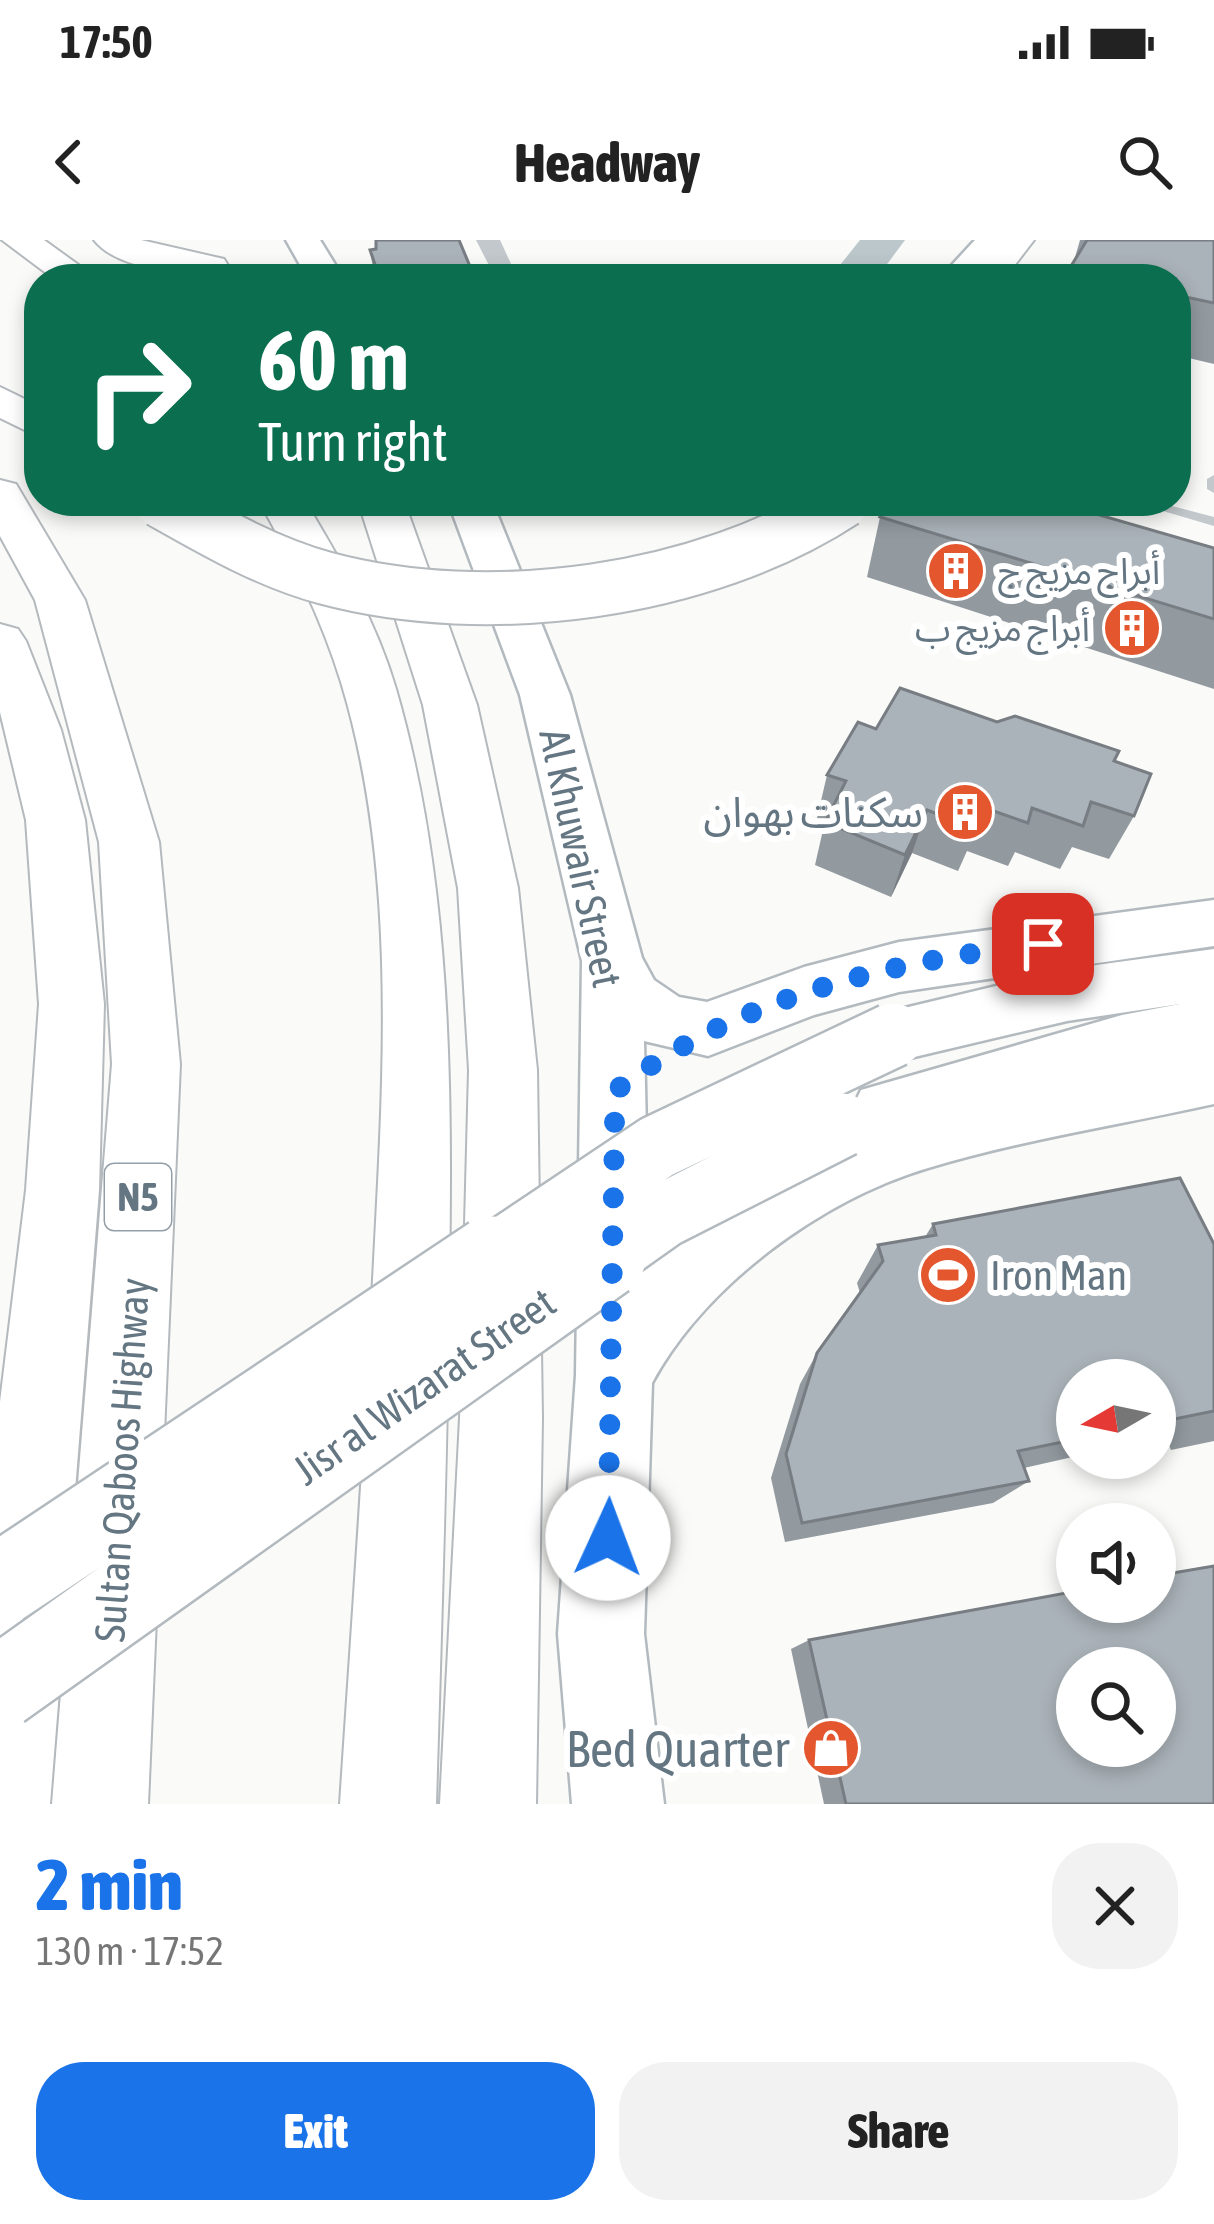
<!DOCTYPE html>
<meta charset="utf-8">
<style>
:root{--surface:#fff;--page:#f2f2f2;--text:#222;--muted:#767676;--accent:#1a73e8}
body{margin:0;font-family:"Asap Condensed","Noto Sans Arabic",sans-serif;background:var(--page);color:var(--text);height:100vh;display:flex;flex-direction:column;font-size:45px;white-space:nowrap}
*{box-sizing:border-box;margin:0}
p{font-size:39px;color:var(--muted)}
.icon{flex:none;width:66px;height:66px;fill:none;stroke:currentColor;stroke-width:2;stroke-linecap:round;stroke-linejoin:round}
.map{position:relative;height:1564px;overflow:hidden}
.sheet{display:flex;flex-direction:column;background:var(--surface);flex:1}
.sheet>*{flex:none}
.banner{position:absolute;left:24px;top:24px;width:1167px;height:252px;border-radius:48px;box-shadow:0 6px 18px #0003;background:#0b6e4f;color:#fff;overflow:hidden}
.needle{width:78px;rotate:261deg}
.buttons{position:absolute;left:1056px;top:1119px;display:grid;gap:24px}
.buttons a{display:grid;place-items:center;width:120px;height:120px;border-radius:50%;background:var(--surface);box-shadow:0 6px 18px #0003;font-size:60px}
.pin{position:absolute;display:grid;place-items:center;width:102px;height:102px;color:#fff;margin:-51px;border-radius:24px;box-shadow:0 6px 18px #0006}
.me{position:absolute;width:132px;margin:-66px;rotate:2deg;stroke-linejoin:round;filter:drop-shadow(0 0 9px #0008)}
.turn{display:flex;align-items:center;gap:42px;height:252px;padding:0 36px;font-size:54px}
.turn .icon{width:156px;height:156px;stroke-width:2.5}
.turn b{display:block;font-size:84px;line-height:102px}
.round{display:grid;place-items:center;flex:none;width:126px;height:126px;border-radius:48px;background:var(--page)}
.head{display:flex;align-items:center;justify-content:space-between;height:204px;padding:0 36px}
h1{font-size:72px;font-weight:800;line-height:90px;color:var(--accent)}
.button{display:flex;gap:24px;margin-top:auto;padding:24px 36px}
.button a{flex:1;height:138px;border-radius:48px;background:var(--accent);color:#fff;font-size:48px;font-weight:800;line-height:138px;text-align:center}
.button a+a{background:var(--page);color:var(--text)}
.status{display:flex;justify-content:space-between;align-items:center;height:84px;padding:0 60px;background:var(--surface);direction:ltr}
.status svg{height:33px;fill:currentColor}
header{display:flex;justify-content:space-between;align-items:center;height:156px;padding:0 36px;background:var(--surface);font-size:54px;font-weight:800}
.map>svg:first-child{display:block}
</style>
<div class="status"><b>17:50</b><svg viewBox="0 0 49 12"><path d="M0 12V9h3v3zM5 12V6h3v6zM10 12V3h3v9zM15 12V0h3v12zM26 1h20v11H26zM47 4h2v5h-2z"/></svg></div>
<header><svg class="icon" aria-label="back" viewBox="0 0 24 24"><path d="M15 5l-7 7 7 7"/></svg>Headway<svg class="icon" aria-label="search" viewBox="0 0 24 24"><circle cx="10" cy="10" r="6"/><path d="M15 15l6 6"/></svg></header>
<div class="map">
<svg width="1214" height="1564" viewBox="0 0 1214 1564">
<rect width="100%" height="100%" fill="#fafaf8"/>
<g fill="none" stroke-linecap="round" stroke-linejoin="round">
<path fill="#bbc7cb" fill-rule="evenodd" d="M 860,0 L 905,0 L 876,39 L 829,39 Z"/>
<g stroke="#b3babf" stroke-width="5">
<path id="secondary" d="M 286,0 L 320,0 L 344,39 L 308,39 Z
M 975,0 L 1011,0 L 977,39 L 939,39 Z
M 448,261 L 492,261 L 570,455 L 642,718 L 654,740 L 679,757 L 707,762 L 804,727 L 899,702 L 1214,660 L 1214,706 L 899,752 L 814,775 L 708,816 L 644,801 L 649,1024 L 754,945 L 861,892 L 851,871 L 861,850 L 1122,775 L 1180,764 L 1067,781 L 893,822 L 871,814 L 861,795 L 871,776 L 1067,729 L 1214,709 L 1214,864 C 1119,885 1021,900 928,928 C 821,960 705,1045 652,1143 L 644,1394 L 664,1564 L 572,1564 L 558,1394 L 576,1135 L 582,721 L 520,455 Z"/>
</g>
<g stroke="#b4b9bd" stroke-width="4">
<path id="highway" d="M 2,0 L 44,0 L 98,39 L 54,39 Z
M 94,0 L 141,0 L 224,19 L 229,27 L 211,38 C 176,31 118,30 94,0 Z
M 997,0 L 1034,0 L 1004,39 L 966,39 Z
M 0,147 L 39,166 L 39,197 L 0,178 Z
M 0,240 L 16,244 L 85,360 L 159,602 L 180,824 L 148,1564 L 52,1564 L 112,824 L 99,602 L 35,360 L 0,296 Z
M 259,261 L 305,261 C 341,321 376,381 396,449 C 452,642 452,845 449,1045 C 447,1218 441,1391 436,1564 L 340,1564 C 352,1383 365,1202 374,1020 C 384,831 397,626 341,442 C 321,377 292,320 259,261 Z
M 358,261 L 404,261 L 477,465 L 518,648 L 537,830 L 542,1178 L 536,1564 L 440,1564 L 460,1178 L 469,830 L 458,648 L 423,465 Z
M 0,384 L 18,389 L 26,401 L 61,490 L 85,580 L 104,764 L 99,950 L 50,1564 L 0,1564 L 0,1162 L 26,950 L 39,764 L 26,580 L 0,472 Z"/>
</g>
<path fill="#c3c8cc" fill-rule="evenodd" d="M 1214,235 L 1214,253 L 1207,249 L 1207,239 Z
M 1129,261 L 1153,261 L 1214,277 L 1214,286 Z"/>
<path fill="#c3c8cc" fill-rule="evenodd" d="M 476,0 L 500,0 L 518,39 L 496,39 Z"/>
<use href="#secondary" fill="#fff" fill-rule="evenodd"/>
<use href="#highway" fill="#fff" fill-rule="evenodd"/>
<g stroke="#b3babf" stroke-width="68" stroke-linecap="butt">
<path id="secondary-bridge-far1" d="M 488,1020 L 657,907 L 893,795
M 601,1020 L 663,976 L 842,885"/>
</g>
<g stroke="#b3babf" stroke-width="86" stroke-linecap="butt">
<path id="secondary-bridge" d="M 0,1345 L 492,1017
M 0,1448 L 605,1017"/>
</g>
<g stroke="#b4b9bd" stroke-width="56" stroke-linecap="butt">
<path id="highway-bridge" d="M 160,261 C 213,291 266,322 325,338 C 488,382 704,353 844,261"/>
</g>
<use href="#secondary-bridge-far1" stroke="#fff" stroke-width="63"/>
<use href="#secondary-bridge" stroke="#fff" stroke-width="81"/>
<use href="#highway-bridge" stroke="#fff" stroke-width="52"/>
</g>
<path fill="#929a9f" d="M 1080,0 L 1214,0 L 1214,124 L 1176,115 L 1176,39 L 1065,39 L 1074,21 Z
M 370,10 L 474,36 L 475,39 L 375,39 Z
M 880,277 L 1214,308 L 1214,449 L 867,337 Z
M 876,489 L 1114,521 L 1134,576 L 1109,619 L 1072,607 L 1060,629 L 1015,612 L 1008,626 L 967,611 L 958,631 L 912,613 L 891,657 L 815,625 L 825,581 L 817,578 L 827,535 Z
M 933,984 L 1214,1004 L 1214,1201 L 1171,1210 L 1166,1198 L 1155,1200 L 1155,1140 L 1077,1140 L 1077,1216 L 1024,1228 L 1029,1241 L 993,1263 L 785,1302 L 771,1238 L 800,1144 L 817,1113 L 860,1053 L 857,1043 L 878,1005 L 925,997 Z
M 809,1400 L 1214,1564 L 824,1564 L 791,1409 Z"/>
<path fill="#777d82" d="M 927,570 L 912,613 L 891,657 L 905,615 Z"/>
<path fill="#aab3b9" stroke="#777d82" stroke-width="3" fill-rule="evenodd" d="M 376,0 L 459,0 L 474,36 L 449,39 L 380,39 L 370,10 L 376,9 Z
M 1087,0 L 1214,0 L 1214,63 L 1176,55 L 1176,39 L 1105,39 L 1068,31 Z
M 891,261 L 1051,261 L 1214,308 L 1214,379 L 880,277 Z
M 900,448 L 997,482 L 1015,476 L 1119,511 L 1114,521 L 1151,534 L 1134,576 L 1091,562 L 1083,586 L 1032,568 L 1028,583 L 985,568 L 976,589 L 927,570 L 905,615 L 825,582 L 846,541 L 827,535 L 858,482 L 876,489 Z
M 1180,938 L 1214,1004 L 1214,1171 L 1155,1183 L 1155,1140 L 1077,1140 L 1077,1199 L 1018,1211 L 1029,1241 L 802,1283 L 786,1214 L 817,1113 L 883,1021 L 878,1005 L 936,995 L 933,984 Z
M 1214,1326 L 1214,1564 L 846,1564 L 809,1400 L 1077,1351 L 1077,1362 L 1155,1362 L 1155,1336 ZM 1077,1428 L 1155,1428 L 1155,1506 L 1077,1506 Z"/>
<g fill="none" stroke-linecap="round" stroke-linejoin="round">
<path stroke="#1a73e8" stroke-width="21" stroke-dasharray="0 37.8" d="M 608,1298 L 615,851 C 737,757 892,721 1043,704"/>
</g>
<defs>
<g id="building-disc" transform="scale(3)"><circle r="9.5" fill="#e4572e" stroke="#fff"/><path d="M-4-6H4V6H1V3H-1V6H-4ZM-2.5-4.3h1.7v1.8h-1.7ZM.8-4.3h1.7v1.8H.8ZM-2.5-1h1.7V.8h-1.7ZM.8-1h1.7V.8H.8Z" fill="#fff"/></g>
<g id="stadium-disc" transform="scale(3)"><circle r="9.5" fill="#e4572e" stroke="#fff"/><path d="M0-5a6.5 5 0 1 0 0 10a6.5 5 0 1 0 0-10ZM-3.5-1.8h7v3.6h-7Z" fill="#fff"/></g>
<g id="shop-disc" transform="scale(3)"><circle r="9.5" fill="#e4572e" stroke="#fff"/><path d="M-5-2.5h2.3a2.7 3.5 0 0 1 5.4 0H5L5.5 6h-11ZM-1.5-2.5h3a1.5 2.3 0 0 0-3 0Z" fill="#fff"/></g>
</defs>
<g fill-rule="evenodd">
<use href="#building-disc" x="956" y="331"/>
<use href="#building-disc" x="1132" y="388"/>
<use href="#building-disc" x="965" y="572"/>
<use href="#stadium-disc" x="948" y="1035"/>
<use href="#shop-disc" x="831" y="1508"/>
</g>
<g text-anchor="middle" dominant-baseline="central" stroke-width="12" stroke-linejoin="round" paint-order="stroke">
<g font-size="36" fill="#657683" stroke="#fff" text-anchor="start">
<text x="998" y="331">أبراج مزيج ج</text>
<text x="1090" y="388" text-anchor="end">أبراج مزيج ب</text>
</g>
<rect fill="#fff" stroke="#939fa8" stroke-width="3" x="105" y="924" width="66" height="66" rx="9"/>
<g font-size="39" font-weight="bold" fill="#657683">
<text x="138" y="957">N5</text>
</g>
<g font-size="42" fill="#657683" stroke="#fff" text-anchor="end">
<text x="923" y="572">سكنات بهوان</text>
<text x="990" y="1035" text-anchor="start">Iron Man</text>
</g>
<g font-size="42" fill="#657683" stroke="#fff">
<text transform="translate(581 618) rotate(78)">Al Khuwair Street</text>
<text transform="translate(424 1146) rotate(-35)">Jisr al Wizarat Street</text>
<text transform="translate(122 1220) rotate(-86)">Sultan Qaboos Highway</text>
</g>
<g font-size="51" fill="#657683" stroke="#fff" text-anchor="end">
<text x="789" y="1508">Bed Quarter</text>
</g>
</g>
</svg>
<div class="buttons">
<a><svg class="needle" viewBox="-14 -14 28 28"><path d="M0-13l5 13h-10z" fill="#e53935"/><path d="M0 13l5-13h-10z" fill="#767676"/></svg></a>
<a><svg class="icon" aria-label="sound" viewBox="0 0 24 24"><path d="M4 9h4l5-4v14l-5-4H4zM17 9q2 3 0 6"/></svg></a>
<a><svg class="icon" aria-label="search" viewBox="0 0 24 24"><circle cx="10" cy="10" r="6"/><path d="M15 15l6 6"/></svg></a>
</div>
<div class="pin" style="left:1043px;top:704px;background:#d93025"><svg class="icon" aria-label="arrive" viewBox="0 0 24 24"><path d="M6 21V4h12l-3 4 3 4H6"/></svg></div>
<svg class="me" style="left:608px;top:1298px" viewBox="-20 -20 40 40"><circle r="19" fill="#fff"/><path d="M0-13L10 11 0 6-10 11z" fill="#1a73e8"/></svg>
<div class="banner">
<div class="turn"><svg class="icon" aria-label="right" viewBox="0 0 24 24"><path d="M7 20v-9h11M14 6l5 5-5 5"/></svg><div><b>60 m</b>Turn right</div></div>
</div>
</div>
<section class="sheet">
<div class="head"><div><h1>2 min</h1><p>130 m · 17:52</p></div><a class="round"><svg class="icon" aria-label="close" viewBox="0 0 24 24"><path d="M6 6l12 12M18 6L6 18"/></svg></a></div>
<div class="button"><a>Exit</a><a>Share</a></div>
</section>
